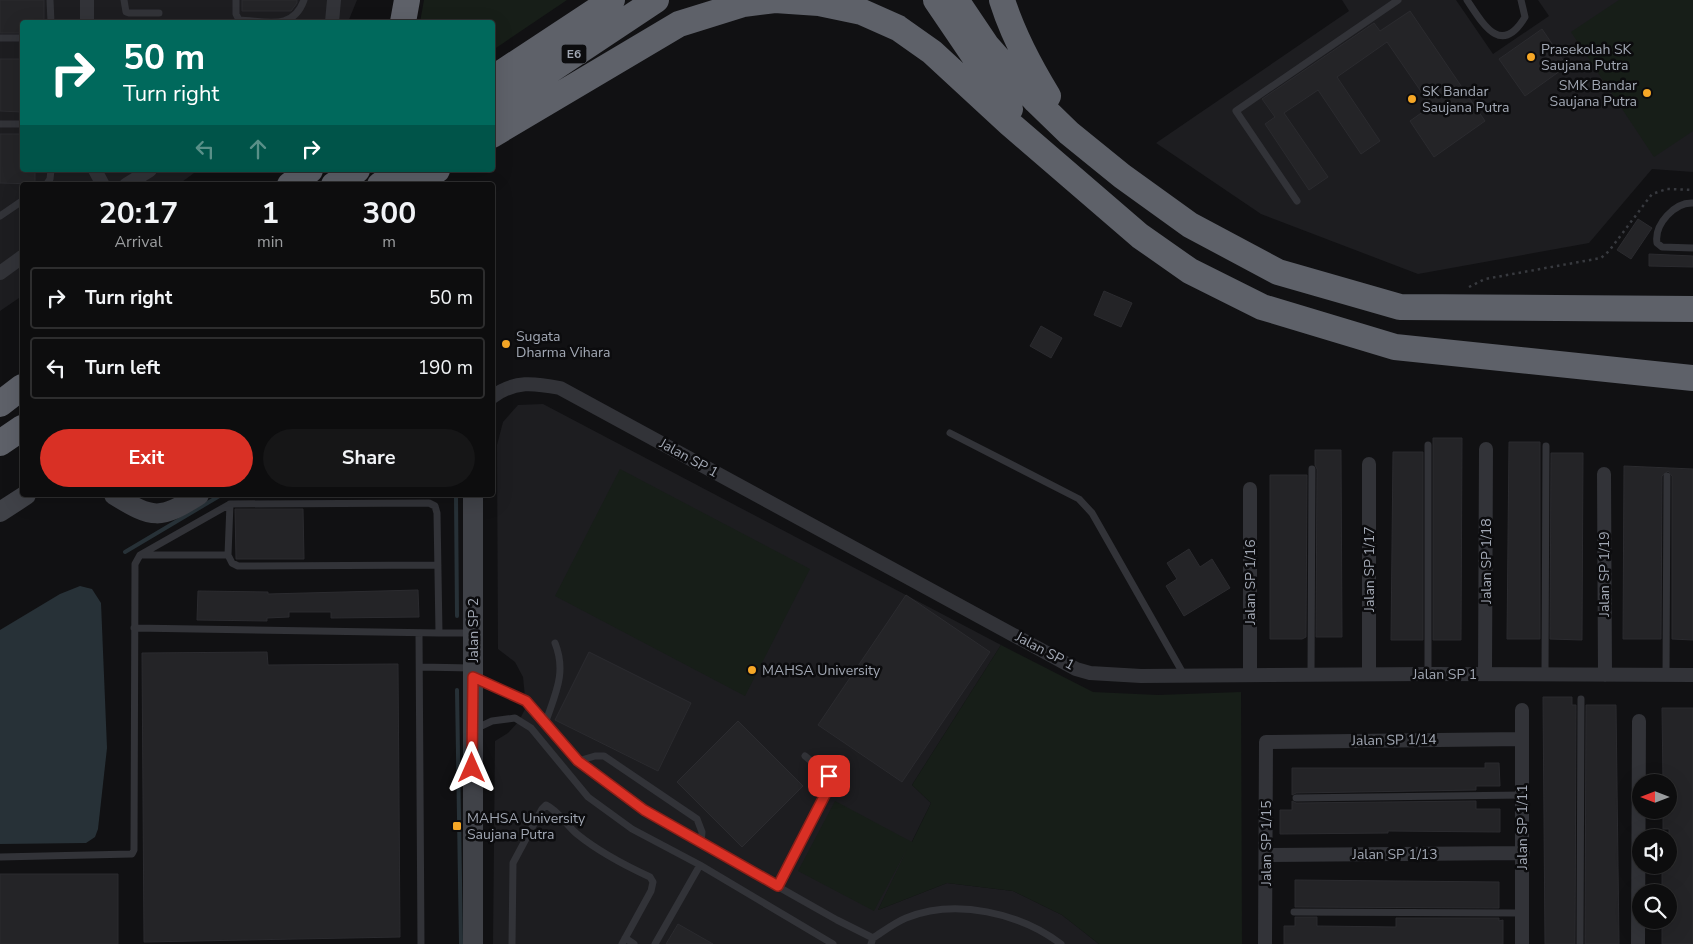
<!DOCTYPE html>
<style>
:root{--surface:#0d0d0e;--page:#161617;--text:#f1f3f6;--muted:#9a9c9e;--line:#2d2d2e;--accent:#d93025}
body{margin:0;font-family:"Nunito Sans",sans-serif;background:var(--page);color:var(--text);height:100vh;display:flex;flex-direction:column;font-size:19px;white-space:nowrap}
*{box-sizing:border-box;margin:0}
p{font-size:16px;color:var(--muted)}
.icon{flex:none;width:28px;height:28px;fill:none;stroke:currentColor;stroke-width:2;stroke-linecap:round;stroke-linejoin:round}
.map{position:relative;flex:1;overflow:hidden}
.sheet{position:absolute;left:20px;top:182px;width:475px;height:315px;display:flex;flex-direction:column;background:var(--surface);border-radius:5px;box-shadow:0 5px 20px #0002,0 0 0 1px var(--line)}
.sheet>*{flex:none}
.hud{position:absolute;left:20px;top:20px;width:475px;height:152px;border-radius:5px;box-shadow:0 5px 20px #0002,0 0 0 1px var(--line);background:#00695c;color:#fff;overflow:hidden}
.needle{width:32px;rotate:270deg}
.fabs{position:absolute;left:1632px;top:774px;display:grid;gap:10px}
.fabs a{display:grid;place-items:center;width:45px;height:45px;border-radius:50%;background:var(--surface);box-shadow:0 5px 20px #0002,0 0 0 1px var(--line);font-size:25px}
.pin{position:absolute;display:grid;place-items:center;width:42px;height:42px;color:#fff;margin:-21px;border-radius:10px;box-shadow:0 2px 8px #0006}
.me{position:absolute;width:55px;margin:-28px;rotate:0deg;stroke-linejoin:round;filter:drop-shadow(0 0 4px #0008)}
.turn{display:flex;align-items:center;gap:18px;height:105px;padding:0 20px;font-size:22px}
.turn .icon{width:65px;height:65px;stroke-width:2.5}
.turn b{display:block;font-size:35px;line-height:42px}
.lanes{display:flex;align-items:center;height:48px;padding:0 20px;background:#0003;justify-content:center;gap:25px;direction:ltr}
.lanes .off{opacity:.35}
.eta{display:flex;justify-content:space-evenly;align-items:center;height:85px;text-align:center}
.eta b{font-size:30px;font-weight:700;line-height:35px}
.cta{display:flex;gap:10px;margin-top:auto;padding:10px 20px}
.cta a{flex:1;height:58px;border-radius:30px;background:var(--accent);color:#fff;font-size:20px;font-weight:700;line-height:58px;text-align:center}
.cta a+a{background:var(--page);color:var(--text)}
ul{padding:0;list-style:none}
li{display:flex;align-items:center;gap:15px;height:62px;margin:0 10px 8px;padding:0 10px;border:2px solid var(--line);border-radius:5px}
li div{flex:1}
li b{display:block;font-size:19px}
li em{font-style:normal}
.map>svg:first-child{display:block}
</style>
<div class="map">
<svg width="1693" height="944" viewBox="0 0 1693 944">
<rect width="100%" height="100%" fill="#111113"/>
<path fill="#1d1d20" d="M 0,0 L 357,0 L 348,22 L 22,22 L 22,170 L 198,170 L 178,185 L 22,185 L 22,296 L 0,311 Z
M 1342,0 L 1456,0 L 1493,54 L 1549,16 L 1538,0 L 1693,0 L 1693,172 L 1652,169 L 1589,243 L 1418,274 L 1261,214 L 1156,143 L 1349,11 Z
M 543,404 L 1001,645 L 912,785 L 931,803 L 878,910 L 947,883 L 1013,891 L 1062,915 L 1099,944 L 493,944 L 495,741 L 508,733 L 519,721 L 526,707 L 523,677 L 515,662 L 498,649 L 497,445 L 503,422 L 518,405 Z"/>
<path fill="#171e18" d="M 424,0 L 567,0 L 493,50 L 492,22 L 420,22 Z
M 1619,0 L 1693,0 L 1693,131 L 1654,157 L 1571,32 Z
M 620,469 L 810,569 L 745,696 L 555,596 Z
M 1001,645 L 1093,692 L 1158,695 L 1241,692 L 1242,944 L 1099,944 L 1062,915 L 1013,891 L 947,883 L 878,910 L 907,849 L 874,911 L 798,871 L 835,801 L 912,842 L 931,803 L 912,785 Z"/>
<path fill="#273137" d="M 80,586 L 92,589 L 101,603 L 107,748 L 98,829 L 95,837 L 86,843 L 0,844 L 0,630 L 60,594 Z"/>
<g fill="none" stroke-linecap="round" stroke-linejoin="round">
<path stroke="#273137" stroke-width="4" d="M 456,495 L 457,616
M 125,552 L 221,495
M 457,690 L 461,944"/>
</g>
<path fill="#242427" stroke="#2b2b2f" d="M 0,0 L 44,0 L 44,22 L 22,22 L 22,33 L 0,33 Z
M 242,0 L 297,0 L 297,3 L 291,11 L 242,11 Z
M 1410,11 L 1485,121 L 1434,157 L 1410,121 L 1431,106 L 1387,42 L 1337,77 L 1380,141 L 1361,154 L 1318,90 L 1284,113 L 1328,177 L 1309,190 L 1265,124 L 1275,117 L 1262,99 L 1374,23 L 1380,31 Z
M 1542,29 L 1567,66 L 1525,96 L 1499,59 Z
M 0,59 L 22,59 L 22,112 L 0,111 Z
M 0,134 L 22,134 L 22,170 L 35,170 L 35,184 L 0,183 Z
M 1638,219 L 1652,228 L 1631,259 L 1617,250 Z
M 1649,254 L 1693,256 L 1693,267 L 1649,266 Z
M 1104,291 L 1132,303 L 1121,327 L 1094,315 Z
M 1041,326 L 1062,338 L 1051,358 L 1030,346 Z
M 1433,438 L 1462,438 L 1461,640 L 1433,640 Z
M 1509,442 L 1540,442 L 1540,639 L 1507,639 Z
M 1315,450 L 1341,450 L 1342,637 L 1316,637 L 1317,469 L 1315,465 Z
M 1393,452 L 1423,452 L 1423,640 L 1391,640 Z
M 1551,453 L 1583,453 L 1582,640 L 1550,639 Z
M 1624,466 L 1693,469 L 1693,640 L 1672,639 L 1672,476 L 1668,471 L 1662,476 L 1661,639 L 1623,639 Z
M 1270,475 L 1307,475 L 1306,637 L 1302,639 L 1270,639 Z
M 235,509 L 303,509 L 304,559 L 236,559 Z
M 1189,549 L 1200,567 L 1212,559 L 1230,588 L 1184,616 L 1166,586 L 1177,579 L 1167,563 Z
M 418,590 L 419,617 L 331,618 L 331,612 L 289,612 L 289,617 L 267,618 L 267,621 L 197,620 L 198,591 L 268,592 L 268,594 Z
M 906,595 L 990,652 L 902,782 L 818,725 Z
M 267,652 L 268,665 L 398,664 L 400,937 L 144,942 L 142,653 Z
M 589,652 L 691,703 L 658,771 L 555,720 Z
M 1543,697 L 1572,697 L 1572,705 L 1576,705 L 1575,944 L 1545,944 Z
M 1586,705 L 1616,705 L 1619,944 L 1585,944 Z
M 1662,708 L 1693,708 L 1693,944 L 1662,944 L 1662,920 L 1669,920 L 1669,892 L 1662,892 L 1662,865 L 1669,865 L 1669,829 L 1663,829 L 1663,810 L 1669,810 L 1669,782 L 1663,782 Z
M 738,721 L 803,786 L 742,847 L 677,782 Z
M 1485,763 L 1499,763 L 1500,786 L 1476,786 L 1476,790 L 1296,793 L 1292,795 L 1292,768 L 1485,768 Z
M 1292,801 L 1296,803 L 1476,801 L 1476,809 L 1500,809 L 1500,832 L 1388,831 L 1388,833 L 1280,834 L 1280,810 L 1292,810 Z
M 0,874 L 118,874 L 118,944 L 0,944 Z
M 1295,880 L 1499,882 L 1499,908 L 1295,907 Z
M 1295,917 L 1317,917 L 1317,926 L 1396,927 L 1396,918 L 1499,918 L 1499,921 L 1503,920 L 1503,944 L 1284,944 L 1284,926 L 1295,926 Z
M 678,924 L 713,944 L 666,944 Z"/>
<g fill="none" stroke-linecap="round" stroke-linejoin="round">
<path stroke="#383a3f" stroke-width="2.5" stroke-dasharray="2.5 4" stroke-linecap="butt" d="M 1469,287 L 1485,279 L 1601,258 L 1609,251 L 1652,194 L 1667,189 L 1693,190"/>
<path stroke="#323338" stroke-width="7" d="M 50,0 L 51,22
M 124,0 L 126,12 L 129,13 L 159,13
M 236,0 L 236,14 L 239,20 C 267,21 293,31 304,0
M 1467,0 C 1483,24 1501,57 1525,17 L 1521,0
M 0,38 L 22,38
M 0,124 L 22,124
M 46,185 L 50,179 L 51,170
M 1297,201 L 1236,111 L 1398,0
M 1693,203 C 1675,202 1654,224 1657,243 L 1662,247 L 1693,248
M 0,216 L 22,201
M 950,433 L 1079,499 L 1092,513 L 1100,527 L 1184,675
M 230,504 L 228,555 L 232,563 L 238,566 L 438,565
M 141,555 L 228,555
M 134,628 L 439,633
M 419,633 L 421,944
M 420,667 L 472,668
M 1428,674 L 1428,445
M 1545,674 L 1546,446
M 1311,675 L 1312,469
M 1666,676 L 1667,476
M 475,678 L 526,701 L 578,761 L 644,811 L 837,920 L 873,938
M 545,724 C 555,694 567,673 555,643
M 475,729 L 492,721 L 515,718 L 531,728 L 588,797 L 632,829 L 700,865 L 833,944
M 578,761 L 595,756 L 604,756 L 697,819 L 702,832 L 701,844
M 1296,798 L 1522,795
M 0,857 L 132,854 L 134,850 L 135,564 L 140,555 L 230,504 L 429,503 L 435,506 L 437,513 L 439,633 L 472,633
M 779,886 L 831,782 L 829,776 L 805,756
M 1294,912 L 1521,913
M 625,938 L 634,944
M 512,944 L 513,863 L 542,809 L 546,805 C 559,811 566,825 577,834 C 599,852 624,865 650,877 L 653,882 L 651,891 L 622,944
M 655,944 L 700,865
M 871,944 L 873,938 C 884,931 894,923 906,918 C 956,898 1020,913 1061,944
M 1580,944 L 1581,699"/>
<path stroke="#323338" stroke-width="14" d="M 87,0 L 87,22
M 332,22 L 334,0
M 95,170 L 103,185
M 126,185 L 150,170
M 0,273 L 22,257
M 492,397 C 515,380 534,383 560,388 L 1076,669 L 1090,673 L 1141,676 L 1428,674 L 1693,675
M 1369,464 L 1369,674
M 1604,474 L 1605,675
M 1250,489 L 1250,675
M 1485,674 L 1486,449
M 1267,855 L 1523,853
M 1265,944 L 1266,742 L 1522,739
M 1522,944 L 1522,710
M 1638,944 L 1639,721"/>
<path stroke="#404248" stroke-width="20" d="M 114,495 C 153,519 160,520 199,495
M 473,495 L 473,944
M 0,512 L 26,495"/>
<path stroke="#5e6169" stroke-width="26" d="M 936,0 L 1010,109
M 956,0 L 987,46 L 1036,101 L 1069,133 L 1122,176 L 1190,225 L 1278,272 L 1400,307 L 1693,309
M 1002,0 C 1013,35 1029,65 1048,96
M 403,22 L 407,0
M 492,79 L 612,0
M 492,109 L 656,0
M 492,135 L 679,24 L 743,4 L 775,0 L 819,3 L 862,12 L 898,28 L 932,52 L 1010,124 L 1140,236 L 1190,271 L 1262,307 L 1395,347 L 1693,378
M 290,185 L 310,170
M 334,185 L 357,170
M 380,185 L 402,170
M 413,185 L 437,170
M 0,404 L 22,387
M 0,443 L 22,428"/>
</g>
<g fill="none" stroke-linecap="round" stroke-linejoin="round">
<g stroke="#8d1f18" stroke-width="12">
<path id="route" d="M 472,768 L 473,677 L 526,701 L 578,761 L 644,810 L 778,886 L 829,787 L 829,776"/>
</g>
<use href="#route" stroke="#d93025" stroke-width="9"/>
</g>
<g fill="#f6a726" stroke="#0c0c0e" stroke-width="2">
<circle cx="1531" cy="57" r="5"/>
<circle cx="1647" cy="93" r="5"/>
<circle cx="1412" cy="99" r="5"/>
<circle cx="506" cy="344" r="5"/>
<circle cx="752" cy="670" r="5"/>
<rect x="452" y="821" width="10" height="10" rx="2.5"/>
</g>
<g text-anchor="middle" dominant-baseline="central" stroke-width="5" stroke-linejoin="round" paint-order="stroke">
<rect fill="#0c0c0e" stroke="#757982" stroke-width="1" x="561.5" y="44.5" width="25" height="19" rx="4"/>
<g font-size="12" font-weight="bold" fill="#a2a8b4">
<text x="574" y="54">E6</text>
</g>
<g font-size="14" fill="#a2a8b4" stroke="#0c0c0e" text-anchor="start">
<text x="1541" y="49">Prasekolah SK<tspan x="1541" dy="16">Saujana Putra</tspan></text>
<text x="1637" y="85" text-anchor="end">SMK Bandar<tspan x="1637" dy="16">Saujana Putra</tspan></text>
<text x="1422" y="91">SK Bandar<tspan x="1422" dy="16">Saujana Putra</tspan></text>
<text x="516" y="336">Sugata<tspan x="516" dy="16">Dharma Vihara</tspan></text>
<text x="762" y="670">MAHSA University</text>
<text x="467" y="818">MAHSA University<tspan x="467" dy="16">Saujana Putra</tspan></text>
</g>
<g font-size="14" fill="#a2a8b4" stroke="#0c0c0e">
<text transform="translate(689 458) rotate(29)">Jalan SP 1</text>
<text transform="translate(1486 561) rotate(-90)">Jalan SP 1/18</text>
<text transform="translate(1369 569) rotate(-90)">Jalan SP 1/17</text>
<text transform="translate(1604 574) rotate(-90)">Jalan SP 1/19</text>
<text transform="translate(1250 582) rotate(-90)">Jalan SP 1/16</text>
<text transform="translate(473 630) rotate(-90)">Jalan SP 2</text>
<text transform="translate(1045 651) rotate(28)">Jalan SP 1</text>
<text x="1445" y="674">Jalan SP 1</text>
<text transform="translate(1394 740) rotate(-1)">Jalan SP 1/14</text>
<text transform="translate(1522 827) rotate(-90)">Jalan SP 1/11</text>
<text transform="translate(1266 843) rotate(-90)">Jalan SP 1/15</text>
<text x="1395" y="854">Jalan SP 1/13</text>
</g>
</g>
</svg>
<div class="fabs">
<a><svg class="needle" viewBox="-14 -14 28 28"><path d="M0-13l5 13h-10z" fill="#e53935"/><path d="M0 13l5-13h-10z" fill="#9a9c9e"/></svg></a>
<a><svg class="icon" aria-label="sound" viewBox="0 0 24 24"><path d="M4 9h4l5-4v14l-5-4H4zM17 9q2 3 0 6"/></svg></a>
<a><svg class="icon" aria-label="search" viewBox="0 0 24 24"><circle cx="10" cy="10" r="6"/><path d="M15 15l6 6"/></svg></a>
</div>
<div class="pin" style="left:829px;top:776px;background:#d93025"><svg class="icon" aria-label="arrive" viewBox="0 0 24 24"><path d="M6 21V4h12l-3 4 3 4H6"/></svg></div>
<svg class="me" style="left:472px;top:768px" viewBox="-20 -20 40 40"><path d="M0-17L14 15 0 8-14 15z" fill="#d93025" stroke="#fff" stroke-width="4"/></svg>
<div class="hud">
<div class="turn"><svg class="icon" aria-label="right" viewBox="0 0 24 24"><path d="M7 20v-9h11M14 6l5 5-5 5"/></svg><div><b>50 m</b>Turn right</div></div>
<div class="lanes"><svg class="icon off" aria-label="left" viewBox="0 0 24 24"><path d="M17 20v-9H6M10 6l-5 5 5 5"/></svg><svg class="icon off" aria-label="ahead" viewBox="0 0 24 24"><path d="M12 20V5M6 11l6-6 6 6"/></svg><svg class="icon" aria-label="right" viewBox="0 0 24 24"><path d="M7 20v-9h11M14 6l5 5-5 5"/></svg></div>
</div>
<section class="sheet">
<div class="eta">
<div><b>20:17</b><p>Arrival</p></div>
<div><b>1</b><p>min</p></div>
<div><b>300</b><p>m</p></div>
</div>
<ul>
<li><svg class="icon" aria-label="right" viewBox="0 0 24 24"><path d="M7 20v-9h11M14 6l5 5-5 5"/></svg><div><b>Turn right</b></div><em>50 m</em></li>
<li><svg class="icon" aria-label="left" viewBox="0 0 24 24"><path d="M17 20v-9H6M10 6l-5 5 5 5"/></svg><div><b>Turn left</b></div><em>190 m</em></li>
</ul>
<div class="cta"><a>Exit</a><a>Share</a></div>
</section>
</div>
